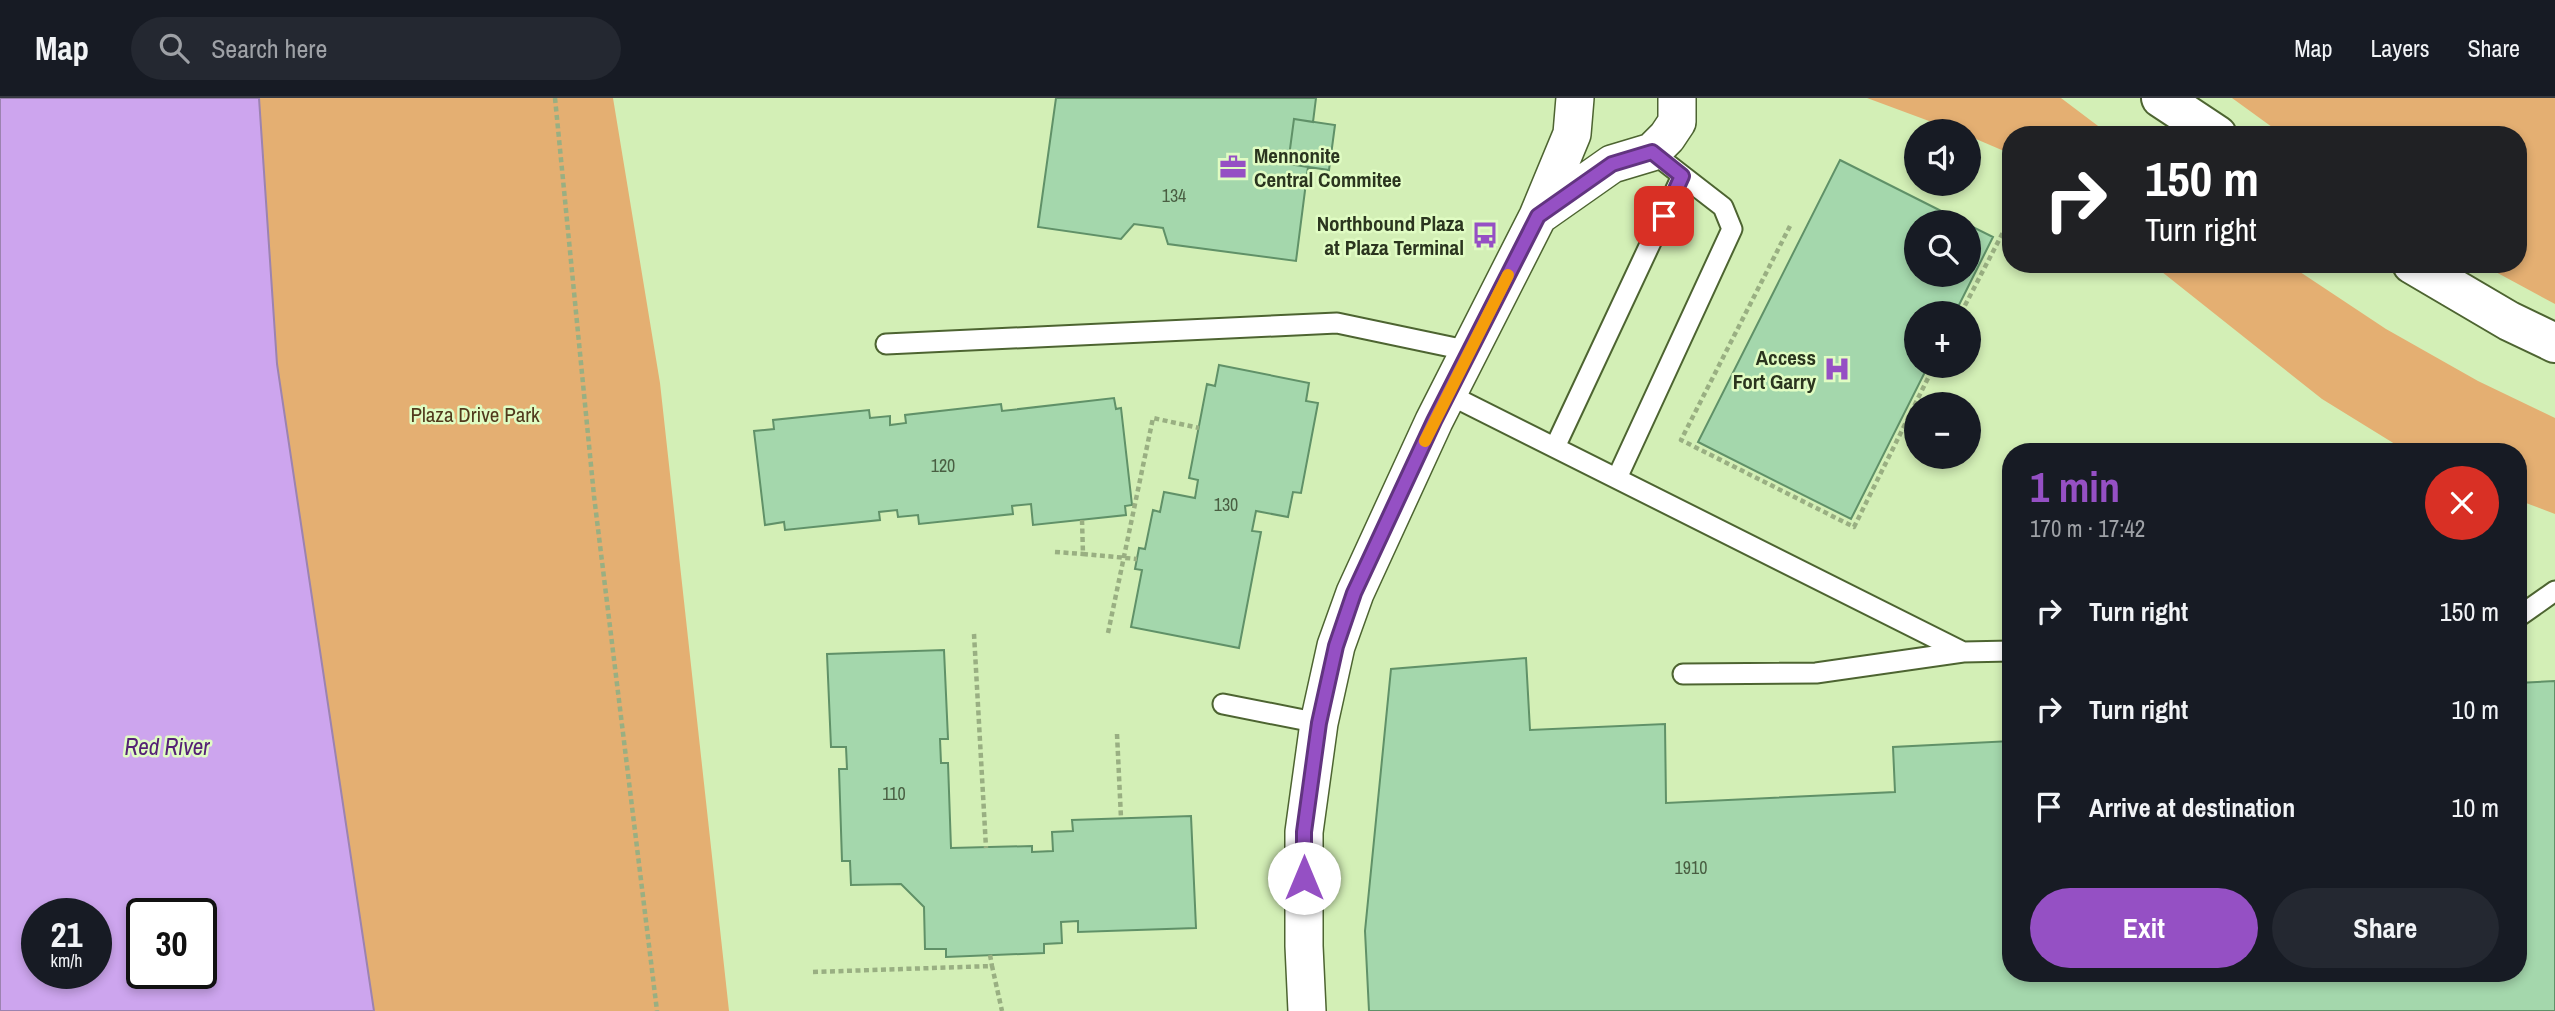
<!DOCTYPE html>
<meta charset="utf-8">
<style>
:root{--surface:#171b24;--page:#242831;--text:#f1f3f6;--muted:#9ea1a6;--line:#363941;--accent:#9550c4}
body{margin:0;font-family:"Archivo Narrow",sans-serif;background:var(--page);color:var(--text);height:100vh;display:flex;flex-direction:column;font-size:26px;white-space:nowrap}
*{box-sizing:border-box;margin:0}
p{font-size:23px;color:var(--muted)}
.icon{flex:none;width:38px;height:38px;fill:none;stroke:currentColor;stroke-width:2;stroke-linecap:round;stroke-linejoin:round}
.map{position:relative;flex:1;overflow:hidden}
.details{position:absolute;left:2002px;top:345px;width:525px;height:539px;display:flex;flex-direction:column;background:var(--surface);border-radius:28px;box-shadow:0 4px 10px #0003}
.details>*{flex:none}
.top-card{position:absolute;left:2002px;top:28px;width:525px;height:147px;border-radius:28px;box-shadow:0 4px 10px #0003;background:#202124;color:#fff;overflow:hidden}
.tools{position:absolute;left:1904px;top:21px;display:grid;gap:14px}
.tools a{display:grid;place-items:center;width:77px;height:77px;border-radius:50%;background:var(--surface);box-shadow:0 4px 10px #0003;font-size:35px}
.speed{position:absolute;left:21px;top:800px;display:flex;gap:14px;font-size:35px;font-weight:700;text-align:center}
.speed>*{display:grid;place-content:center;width:91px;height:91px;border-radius:50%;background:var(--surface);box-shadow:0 4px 10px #0003;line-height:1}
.speed small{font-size:18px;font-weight:400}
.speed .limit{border:4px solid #111;border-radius:10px;background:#fff;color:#111}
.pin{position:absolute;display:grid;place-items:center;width:60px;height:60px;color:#fff;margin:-30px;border-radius:14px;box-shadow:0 4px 10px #0006}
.me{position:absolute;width:77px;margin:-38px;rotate:0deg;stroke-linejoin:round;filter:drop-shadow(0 0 5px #0008)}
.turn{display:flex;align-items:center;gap:24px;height:147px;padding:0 28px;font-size:32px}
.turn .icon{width:91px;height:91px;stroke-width:2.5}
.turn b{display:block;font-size:49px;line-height:60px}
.round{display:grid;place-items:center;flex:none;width:74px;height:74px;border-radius:37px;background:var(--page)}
.overview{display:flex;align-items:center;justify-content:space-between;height:119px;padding:0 28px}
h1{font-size:42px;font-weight:700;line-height:52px;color:var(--accent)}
.primary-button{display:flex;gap:14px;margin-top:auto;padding:14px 28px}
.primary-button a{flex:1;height:80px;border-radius:42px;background:var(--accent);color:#fff;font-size:28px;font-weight:700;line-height:80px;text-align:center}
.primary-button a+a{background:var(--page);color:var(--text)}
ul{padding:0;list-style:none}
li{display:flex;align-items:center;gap:21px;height:98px;padding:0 28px}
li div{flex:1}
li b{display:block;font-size:26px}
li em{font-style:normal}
header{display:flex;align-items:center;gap:42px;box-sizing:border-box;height:98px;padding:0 35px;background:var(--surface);border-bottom:2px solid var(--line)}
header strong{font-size:33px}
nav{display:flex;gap:38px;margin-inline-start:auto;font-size:24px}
.search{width:490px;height:63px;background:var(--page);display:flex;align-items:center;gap:18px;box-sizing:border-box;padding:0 24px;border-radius:38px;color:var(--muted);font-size:26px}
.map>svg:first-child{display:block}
</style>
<header>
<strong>Map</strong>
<div class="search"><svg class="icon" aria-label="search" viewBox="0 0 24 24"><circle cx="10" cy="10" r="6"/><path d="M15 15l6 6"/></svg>Search here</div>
<nav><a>Map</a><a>Layers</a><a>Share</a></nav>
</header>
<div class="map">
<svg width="2555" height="913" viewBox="0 0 2555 913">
<rect width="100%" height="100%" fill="#d3efb6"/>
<path fill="#e4af72" d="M 259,0 L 613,0 L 660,285 L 729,913 L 374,913 L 277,266 Z
M 1867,0 L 2061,0 L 2110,37 L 2011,37 L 2011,56 L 1969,38 L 1969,33 L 1956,33 Z
M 2232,0 L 2555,0 L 2555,206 L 2481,166 L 2518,166 L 2518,37 L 2283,37 Z
M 2152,166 L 2288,166 L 2386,231 L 2478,283 L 2555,320 L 2555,416 L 2518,402 L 2518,354 L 2408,354 L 2403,351 L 2322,301 Z"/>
<path fill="#cda5ee" stroke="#9c83b0" stroke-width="2" fill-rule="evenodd" d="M 0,0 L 259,0 L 277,266 L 374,913 L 0,913 ZM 37,816 L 96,816 L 96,875 L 37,875 ZM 142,816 L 201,816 L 201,875 L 142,875 Z"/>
<path fill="#a4d7ac" stroke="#609168" stroke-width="2" d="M 1056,0 L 1316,0 L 1313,24 L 1294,21 L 1288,66 L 1308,69 L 1296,163 L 1168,146 L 1163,130 L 1134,126 L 1121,141 L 1038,129 Z
M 1294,21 L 1335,27 L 1329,72 L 1288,66 Z
M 1840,62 L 1963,124 L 1916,124 L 1916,177 L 1969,177 L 1969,127 L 1993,139 L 1955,215 L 1916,215 L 1916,268 L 1928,268 L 1851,421 L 1698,344 Z
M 1219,267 L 1309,285 L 1306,303 L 1318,305 L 1301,395 L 1293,394 L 1288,419 L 1256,413 L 1252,433 L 1261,434 L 1239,550 L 1131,529 L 1142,472 L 1135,471 L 1139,450 L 1145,451 L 1153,412 L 1160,414 L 1164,394 L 1195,400 L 1198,382 L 1189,380 L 1207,286 L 1215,288 Z
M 1114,300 L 1116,311 L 1121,310 L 1132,407 L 1125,408 L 1126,417 L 1033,427 L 1031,406 L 1012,408 L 1013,416 L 919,426 L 918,417 L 898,419 L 897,412 L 879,414 L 880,422 L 785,432 L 784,424 L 765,427 L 754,333 L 774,331 L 773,322 L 869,312 L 870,320 L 890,318 L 890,327 L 906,325 L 905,317 L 1001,306 L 1002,313 Z
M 944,552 L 948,641 L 940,641 L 941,665 L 948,665 L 951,750 L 1032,748 L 1032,754 L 1053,753 L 1052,734 L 1073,733 L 1072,722 L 1191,718 L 1196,830 L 1078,834 L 1078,823 L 1061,824 L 1062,845 L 1044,846 L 1044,855 L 946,859 L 946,851 L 925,851 L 924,809 L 901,786 L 851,787 L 850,763 L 842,763 L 839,671 L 847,671 L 846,649 L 831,649 L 827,556 Z
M 1526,560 L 1530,632 L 1665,626 L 1666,705 L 1895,694 L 1893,649 L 2011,643 L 2011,875 L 2518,875 L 2518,585 L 2555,583 L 2555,913 L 1369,913 L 1365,833 L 1391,571 Z"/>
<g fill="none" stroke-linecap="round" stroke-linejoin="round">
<g stroke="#4d6431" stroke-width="23">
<path id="lane" d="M 886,246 L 1337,225 L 1470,253
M 1448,296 L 1963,554
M 1555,349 L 1682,78
M 1617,380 L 1732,131 L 1723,109 L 1652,54
M 2518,519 L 2555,493
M 1683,576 L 1816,575 L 1963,554 L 2011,553
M 1223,606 L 1319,625"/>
</g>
<g stroke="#4d6431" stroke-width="40">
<path id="street" d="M 1538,118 L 1612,66 L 1652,54 L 1667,39 L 1677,24 L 1677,0
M 1307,913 L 1304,848 L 1304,734 L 1319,625 L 1336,548 L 1355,495 L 1434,323 L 1538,118 L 1572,36 L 1575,0"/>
</g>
<g stroke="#4d6431" stroke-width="42">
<path id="primary" d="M 2161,0 L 2217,37
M 2412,166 L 2509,223 L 2555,245"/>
</g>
<path stroke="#99af82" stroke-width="4.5" stroke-dasharray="5 3.5" stroke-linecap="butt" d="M 555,0 L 594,398 L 657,913
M 1790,128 L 1681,342 L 1854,429 L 1934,268
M 1961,215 L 2011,119
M 1082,422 L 1083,456 L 1137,461
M 1055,454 L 1083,456
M 1108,535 L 1153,320 L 1199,330
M 974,536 L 986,750
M 1117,636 L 1121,720
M 990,857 L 992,868
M 813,874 L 992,868 L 1002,913"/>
<use href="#lane" stroke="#fff" stroke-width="19"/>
<use href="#street" stroke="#fff" stroke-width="37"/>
<use href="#primary" stroke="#fff" stroke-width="38"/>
</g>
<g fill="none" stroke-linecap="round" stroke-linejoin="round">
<g stroke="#61347f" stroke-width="18">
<path id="route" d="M 1304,780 L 1304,734 L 1319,625 L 1336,548 L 1354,495 L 1434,323 L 1538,118 L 1612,66 L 1652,54 L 1682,78 L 1664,118"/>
</g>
<use href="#route" stroke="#9550c4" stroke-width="12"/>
<path stroke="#f59e0b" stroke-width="12" d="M 1425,343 L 1508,177"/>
</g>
<defs>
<g id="office-bare" transform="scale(2.1)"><path d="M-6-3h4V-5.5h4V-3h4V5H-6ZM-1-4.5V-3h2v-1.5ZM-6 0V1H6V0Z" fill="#9550c4" stroke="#e0fcc3" stroke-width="2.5" paint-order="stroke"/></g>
<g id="bus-bare" transform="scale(2.1)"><path d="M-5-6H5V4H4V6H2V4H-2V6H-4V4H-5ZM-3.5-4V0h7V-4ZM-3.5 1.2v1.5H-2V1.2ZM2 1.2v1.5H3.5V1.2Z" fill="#9550c4" stroke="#e0fcc3" stroke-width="2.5" paint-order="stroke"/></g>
<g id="hospital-bare" transform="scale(2.1)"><path d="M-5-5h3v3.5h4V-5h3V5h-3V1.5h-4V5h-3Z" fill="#9550c4" stroke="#e0fcc3" stroke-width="2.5" paint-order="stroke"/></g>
</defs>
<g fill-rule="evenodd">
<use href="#office-bare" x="1233" y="69"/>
<use href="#bus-bare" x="1485" y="137"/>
<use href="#hospital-bare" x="1837" y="271"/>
</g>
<g text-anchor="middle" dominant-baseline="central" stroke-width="5" stroke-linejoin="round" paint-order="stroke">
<g font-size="18" fill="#495e42">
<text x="1174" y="97">134</text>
<text x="943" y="367">120</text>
<text x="1226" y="406">130</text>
<text x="894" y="695">110</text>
<text x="1691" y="769">1910</text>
</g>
<g font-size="21" font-weight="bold" fill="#2b351f" stroke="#e0fcc3" text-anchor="end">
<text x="1254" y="57" text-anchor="start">Mennonite<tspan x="1254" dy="24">Central Commitee</tspan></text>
<text x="1464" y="125">Northbound Plaza<tspan x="1464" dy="24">at Plaza Terminal</tspan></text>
<text x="1816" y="259">Access<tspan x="1816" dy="24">Fort Garry</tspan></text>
</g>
<g font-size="21" fill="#51391c" stroke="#e0fcc3">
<text x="475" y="316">Plaza Drive Park</text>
</g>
<g font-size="23" font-style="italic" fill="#552175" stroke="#e0fcc3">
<text x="167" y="648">Red River</text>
</g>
</g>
</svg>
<div class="tools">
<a><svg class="icon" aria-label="sound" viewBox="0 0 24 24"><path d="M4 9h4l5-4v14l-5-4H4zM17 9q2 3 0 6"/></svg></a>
<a><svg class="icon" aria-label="search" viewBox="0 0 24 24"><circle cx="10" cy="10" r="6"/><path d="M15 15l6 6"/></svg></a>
<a>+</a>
<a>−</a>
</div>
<div class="speed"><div>21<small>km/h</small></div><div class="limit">30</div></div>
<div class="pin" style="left:1664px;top:118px;background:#d93025"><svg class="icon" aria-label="arrive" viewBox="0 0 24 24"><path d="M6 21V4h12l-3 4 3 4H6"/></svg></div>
<svg class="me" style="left:1304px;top:780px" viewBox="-20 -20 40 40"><circle r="19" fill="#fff"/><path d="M0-13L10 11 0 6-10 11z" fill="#9550c4"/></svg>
<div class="top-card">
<div class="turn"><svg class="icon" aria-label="right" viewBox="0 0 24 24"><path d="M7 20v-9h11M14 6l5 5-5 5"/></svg><div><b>150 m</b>Turn right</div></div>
</div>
<section class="details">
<div class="overview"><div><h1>1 min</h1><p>170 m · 17:42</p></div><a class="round" style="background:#d93025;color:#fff"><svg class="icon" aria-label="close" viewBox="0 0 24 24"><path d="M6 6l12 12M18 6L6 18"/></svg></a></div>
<ul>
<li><svg class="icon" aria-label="right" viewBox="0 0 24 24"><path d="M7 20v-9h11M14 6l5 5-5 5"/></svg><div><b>Turn right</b></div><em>150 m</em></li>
<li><svg class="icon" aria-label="right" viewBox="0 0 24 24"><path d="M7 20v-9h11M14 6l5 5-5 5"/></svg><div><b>Turn right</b></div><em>10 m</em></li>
<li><svg class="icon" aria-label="arrive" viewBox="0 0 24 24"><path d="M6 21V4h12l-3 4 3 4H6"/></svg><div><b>Arrive at destination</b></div><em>10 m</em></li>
</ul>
<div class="primary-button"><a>Exit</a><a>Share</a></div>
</section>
</div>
